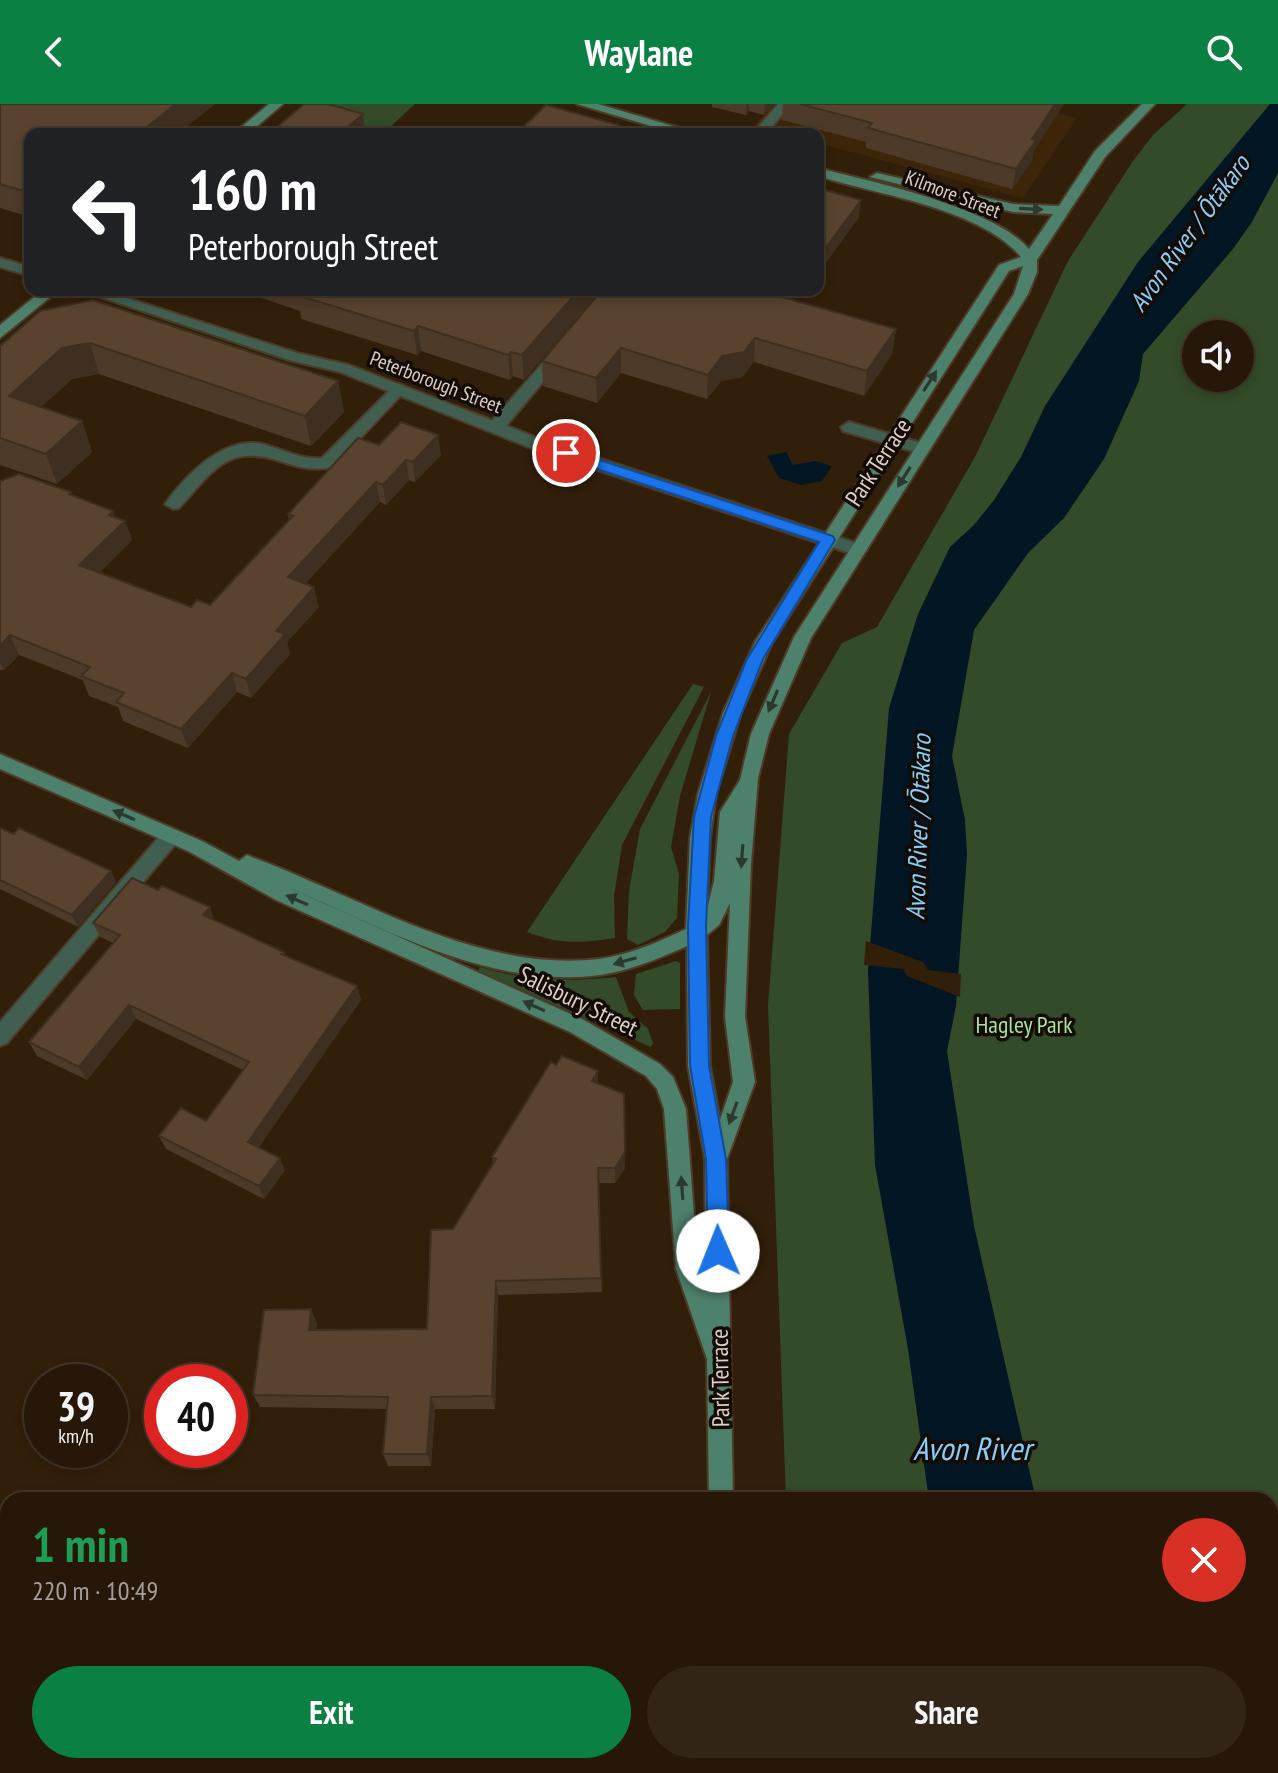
<!DOCTYPE html>
<meta charset="utf-8">
<style>
:root{--surface:#261708;--page:#322416;--text:#f1f3f6;--muted:#a49f9c;--line:#423629;--accent:#0b8043}
body{margin:0;font-family:"PT Sans Narrow",sans-serif;background:var(--page);color:var(--text);height:100vh;display:flex;flex-direction:column;font-size:30px;white-space:nowrap}
*{box-sizing:border-box;margin:0}
p{font-size:26px;color:var(--muted)}
.icon{flex:none;width:44px;height:44px;fill:none;stroke:currentColor;stroke-width:2;stroke-linecap:round;stroke-linejoin:round}
.map{position:relative;flex:1;overflow:hidden}
.drawer{position:absolute;left:0px;top:1388px;width:1278px;height:282px;display:flex;flex-direction:column;background:var(--surface);border-radius:24px 24px 0 0;box-shadow:0 4px 12px #0003,0 0 0 2px var(--line)}
.drawer>*{flex:none}
.top-card{position:absolute;left:24px;top:24px;width:800px;height:168px;border-radius:16px;box-shadow:0 4px 12px #0003,0 0 0 2px var(--line);background:#202124;color:#fff;overflow:hidden}
.buttons{position:absolute;left:1182px;top:216px;display:grid;gap:16px}
.buttons a{display:grid;place-items:center;width:72px;height:72px;border-radius:50%;background:var(--surface);box-shadow:0 4px 12px #0003,0 0 0 2px var(--line);font-size:40px}
.speed{position:absolute;left:24px;top:1260px;display:flex;gap:16px;font-size:40px;font-weight:700;text-align:center}
.speed>*{display:grid;place-content:center;width:104px;height:104px;border-radius:50%;background:var(--surface);box-shadow:0 4px 12px #0003,0 0 0 2px var(--line);line-height:1}
.speed small{font-size:20px;font-weight:400}
.speed .limit{border:12px solid #d22;background:#fff;color:#111}
.pin{position:absolute;display:grid;place-items:center;width:68px;height:68px;color:#fff;margin:-34px;border:4px solid #fff;border-radius:50%;box-shadow:0 2px 8px #0007}
.me{position:absolute;width:88px;margin:-44px;rotate:359deg;stroke-linejoin:round;filter:drop-shadow(0 0 6px #0008)}
.turn{display:flex;align-items:center;gap:28px;height:168px;padding:0 32px;font-size:36px}
.turn .icon{width:104px;height:104px;stroke-width:2.5}
.turn b{display:block;font-size:56px;line-height:68px}
.round{display:grid;place-items:center;flex:none;width:84px;height:84px;border-radius:42px;background:var(--page)}
.overview{display:flex;align-items:center;justify-content:space-between;height:136px;padding:0 32px}
h1{font-size:48px;font-weight:800;line-height:60px;color:#1e9e55}
.button{display:flex;gap:16px;margin-top:auto;padding:16px 32px}
.button a{flex:1;height:92px;border-radius:48px;background:var(--accent);color:#fff;font-size:32px;font-weight:800;line-height:92px;text-align:center}
.button a+a{background:var(--page);color:var(--text)}
header{display:flex;justify-content:space-between;align-items:center;height:104px;padding:0 32px;background:var(--accent);color:#fff;font-size:36px;font-weight:800}
.map>svg:first-child{display:block}
</style>
<header><svg class="icon" aria-label="back" viewBox="0 0 24 24"><path d="M15 5l-7 7 7 7"/></svg>Waylane<svg class="icon" aria-label="search" viewBox="0 0 24 24"><circle cx="10" cy="10" r="6"/><path d="M15 15l6 6"/></svg></header>
<div class="map">
<svg width="1278" height="1669" viewBox="0 0 1278 1669">
<rect width="100%" height="100%" fill="#321f0a"/>
<path fill="#3d2509" d="M 773,0 L 1021,0 L 1077,14 L 1023,94 L 818,39 L 818,30 L 784,30 L 754,22 Z"/>
<path fill="#334b29" fill-rule="evenodd" d="M 322,0 L 415,0 L 387,26 L 377,23 L 372,28 L 310,10 Z
M 1187,0 L 1278,0 L 1278,1669 L 796,1669 L 796,1662 L 1270,1662 L 1270,1396 L 786,1396 L 768,901 L 789,630 L 842,539 L 877,523 L 975,353 L 1068,157 L 1133,57 L 1153,31 ZM 1196,230 L 1240,230 L 1240,274 L 1196,274 Z
M 693,580 L 704,583 L 622,741 L 614,792 L 615,834 C 580,839 561,841 527,828 Z
M 711,588 L 680,692 L 671,743 L 679,770 L 677,814 L 665,828 L 638,841 L 627,835 L 629,787 L 640,725 Z
M 676,857 L 680,859 L 680,905 L 643,906 L 634,891 L 636,870 Z
M 480,863 C 525,877 570,878 616,873 L 629,908 L 648,925 L 653,939 L 651,943 L 478,867 Z"/>
<path fill="#021723" d="M 1270,0 L 1278,0 L 1278,69 L 1252,118 L 1233,145 L 1143,250 L 1139,277 L 1104,355 L 1064,414 L 1028,449 L 974,526 L 952,652 L 965,716 L 967,751 L 956,902 L 947,947 L 974,1122 L 1036,1396 L 929,1396 L 908,1245 L 875,1061 L 868,867 L 889,604 L 918,510 L 950,443 L 974,421 L 994,396 L 1021,353 L 1045,302 L 1138,158 Z
M 786,348 L 793,361 L 815,357 L 832,362 L 822,377 L 801,381 L 779,374 L 767,352 Z
M 967,1662 L 1082,1662 L 1083,1669 L 968,1669 Z"/>
<path fill="#321f0a" d="M 866,837 L 923,858 L 928,866 L 961,870 L 960,893 L 907,872 L 903,865 L 864,861 Z"/>
<g fill="none" stroke-linecap="round" stroke-linejoin="round">
<g stroke="#4d3b28" stroke-width="4">
<path id="lane" d="M 778,0 L 791,0 L 766,30 L 752,30 Z
M 561,242 L 566,244 L 566,250 L 502,327 L 490,327 L 490,319 L 556,244 Z
M 399,280 L 404,282 L 404,288 L 333,363 C 316,367 300,364 283,358 C 227,339 215,365 179,404 L 173,405 L 165,400 C 185,372 223,332 262,340 C 282,345 300,356 322,354 L 394,282 Z
M 849,318 L 928,341 L 930,345 L 922,350 L 843,327 L 841,323 Z
M 171,725 L 178,727 L 181,732 L 178,737 L 7,939 L 0,942 L 0,918 L 164,727 Z"/>
</g>
<g stroke="#4d3b28" stroke-width="4">
<path id="street" d="M 0,154 L 30,163 L 30,172 L 0,163 Z
M 80,186 L 102,186 L 297,249 L 349,261 L 543,336 L 865,442 L 867,446 L 859,452 L 853,450 L 531,344 L 340,268 L 289,256 Z"/>
</g>
<g stroke="#4d3b28" stroke-width="4">
<path id="secondary" d="M 269,0 L 283,0 L 248,30 L 233,30 Z
M 577,0 L 598,0 L 700,30 L 678,30 Z
M 1142,0 L 1155,0 L 1105,53 L 1037,156 L 1037,168 L 1028,190 L 811,534 L 769,630 L 758,674 L 751,760 L 745,913 L 755,978 L 727,1055 L 733,1396 L 709,1396 L 707,1255 L 676,1165 L 664,1005 L 657,985 L 646,972 L 570,928 L 276,796 L 188,747 L 0,665 L 0,650 L 202,737 L 239,757 L 247,751 L 254,754 C 362,794 479,869 599,855 C 628,851 659,838 686,825 L 690,734 L 698,690 L 723,609 L 755,538 L 999,161 L 1021,153 C 980,104 878,91 818,72 L 818,64 C 873,78 993,103 1029,145 L 1053,110 L 1013,108 L 870,73 L 877,69 L 1013,100 L 1059,102 L 1095,47 ZM 1023,162 L 1014,190 L 794,533 L 751,630 L 740,676 L 720,708 L 714,777 L 707,805 L 710,734 L 716,690 L 741,609 L 772,539 L 1009,167 ZM 283,781 C 380,822 490,886 600,871 C 629,867 660,854 687,842 L 688,962 L 705,1055 L 706,1189 L 698,1165 L 686,1005 L 673,973 L 660,960 L 584,916 ZM 730,799 L 725,913 L 733,978 L 720,1016 L 710,962 L 707,831 L 719,821 Z
M 43,186 L 59,186 L 0,234 L 0,221 Z
M 709,1662 L 737,1662 L 737,1669 L 709,1669 Z"/>
</g>
<use href="#lane" fill="#405f51" fill-rule="evenodd"/>
<use href="#street" fill="#405f51" fill-rule="evenodd"/>
<use href="#secondary" fill="#4e816b" fill-rule="evenodd"/>
</g>
<path fill="#4d3a28" d="M 0,0 L 30,30 L 30,113 L 0,104 Z
M 712,0 L 774,0 L 764,11 L 749,7 L 746,11 L 712,3 Z
M 783,0 L 1064,0 L 1034,46 L 1032,57 L 1012,85 L 866,44 L 866,38 L 782,16 Z
M 818,84 L 859,113 L 821,165 L 818,164 Z
M 238,186 L 757,186 L 896,225 L 892,250 L 864,292 L 754,258 L 742,273 L 721,277 L 707,295 L 621,269 L 597,299 L 543,282 L 542,257 L 596,194 L 594,194 L 524,276 L 513,272 L 510,276 L 421,247 L 417,251 L 301,215 L 300,207 Z
M 40,207 L 338,277 L 344,308 L 311,342 L 99,270 L 72,275 L 41,303 L 82,317 L 92,348 L 57,380 L 0,361 L 0,242 Z
M 379,341 L 441,351 L 415,378 L 409,376 L 386,401 L 380,398 L 305,480 L 319,503 L 287,538 L 290,550 L 251,594 L 237,588 L 188,644 L 123,617 L 118,603 L 89,592 L 83,576 L 19,551 L 4,566 L 0,566 L 0,377 L 71,388 L 72,392 L 113,407 L 115,413 L 125,417 L 132,436 L 99,469 L 191,503 L 210,501 L 289,417 L 288,410 Z
M 0,724 L 116,778 L 78,823 L 0,785 Z
M 215,817 L 284,848 L 285,852 L 357,882 L 361,896 L 259,1043 L 285,1066 L 264,1095 L 166,1045 L 159,1032 L 206,1017 L 243,966 L 136,915 L 87,976 L 37,952 L 29,938 L 113,839 L 100,833 L 93,819 Z
M 556,961 L 598,967 L 598,979 L 624,990 L 625,1064 L 615,1079 L 598,1079 L 602,1188 L 498,1191 L 495,1305 L 435,1305 L 431,1362 L 388,1362 L 383,1350 L 387,1305 L 260,1303 L 253,1291 L 317,1219 L 316,1226 L 427,1225 L 453,1125 L 493,1061 L 492,1053 Z"/>
<path fill="#3e2f20" d="M 176,0 L 215,0 L 178,30 L 138,30 Z
M 746,0 L 749,0 L 749,7 L 746,11 Z
M 765,0 L 774,0 L 764,11 Z
M 1055,0 L 1064,0 L 1034,46 L 1032,57 L 1012,85 L 1016,65 L 1032,35 Z
M 363,10 L 365,30 L 340,30 Z
M 619,21 L 620,30 L 611,30 Z
M 861,96 L 859,113 L 821,165 L 822,149 Z
M 579,186 L 594,186 L 594,194 L 524,276 L 522,251 Z
M 418,222 L 421,247 L 417,251 L 414,227 Z
M 896,225 L 892,250 L 864,292 L 867,267 Z
M 755,234 L 754,258 L 742,273 L 721,277 L 707,295 L 708,271 L 722,252 Z
M 90,239 L 99,270 L 72,275 L 20,322 L 9,292 L 62,244 Z
M 621,244 L 621,269 L 597,299 L 596,274 Z
M 511,248 L 513,272 L 510,276 L 508,251 Z
M 338,277 L 344,308 L 311,342 L 305,312 Z
M 82,317 L 92,348 L 57,380 L 46,350 Z
M 438,331 L 441,351 L 415,378 L 413,358 Z
M 406,356 L 409,376 L 386,401 L 383,381 Z
M 376,378 L 380,398 L 293,493 L 288,473 Z
M 113,407 L 119,423 L 125,417 L 132,436 L 86,481 L 79,461 L 109,411 Z
M 314,483 L 319,503 L 287,538 L 290,550 L 251,594 L 246,575 L 276,527 Z
M 10,531 L 19,551 L 4,566 L 0,558 L 0,542 Z
M 232,569 L 237,588 L 188,644 L 181,625 Z
M 111,767 L 116,778 L 78,823 L 72,811 Z
M 210,803 L 215,818 L 203,811 Z
M 357,882 L 361,896 L 254,1050 L 248,1038 Z
M 129,901 L 136,915 L 87,976 L 79,963 Z
M 598,967 L 598,984 L 592,977 Z
M 625,1048 L 625,1064 L 615,1079 L 615,1064 Z
M 280,1054 L 285,1066 L 264,1095 L 259,1082 Z
M 496,1177 L 498,1191 L 495,1305 L 492,1292 Z
M 311,1205 L 317,1219 L 315,1240 L 309,1226 Z
M 431,1293 L 435,1305 L 431,1362 L 427,1350 Z"/>
<path fill="#59432e" stroke="#3e2f20" stroke-width="2" d="M 0,0 L 176,0 L 138,30 L 30,30 L 30,89 L 0,80 Z
M 304,0 L 328,0 L 363,10 L 340,30 L 269,30 Z
M 800,0 L 1055,0 L 1032,35 L 1036,36 L 1016,65 L 868,24 L 872,19 Z
M 546,1 L 619,21 L 611,30 L 516,30 Z
M 818,84 L 861,96 L 822,149 L 818,148 Z
M 302,186 L 579,186 L 522,251 L 511,248 L 508,251 L 418,222 L 414,227 L 297,191 Z
M 602,186 L 757,186 L 896,225 L 867,267 L 755,234 L 744,248 L 722,252 L 708,271 L 621,244 L 596,274 L 542,257 Z
M 93,196 L 338,277 L 305,312 L 90,239 L 62,244 L 9,292 L 82,317 L 46,350 L 0,334 L 0,242 L 40,207 Z
M 401,318 L 438,331 L 413,358 L 406,356 L 383,381 L 376,378 L 288,473 L 314,483 L 276,527 L 285,530 L 246,575 L 232,569 L 181,625 L 116,598 L 124,589 L 81,572 L 90,563 L 10,531 L 0,542 L 0,377 L 19,370 L 71,388 L 69,390 L 113,407 L 109,411 L 125,417 L 79,461 L 191,503 L 197,496 L 210,501 L 293,412 L 288,410 L 358,334 L 379,341 Z
M 0,724 L 14,730 L 19,724 L 111,767 L 72,811 L 0,776 Z
M 132,774 L 158,786 L 162,782 L 210,803 L 203,811 L 284,848 L 281,850 L 357,882 L 248,1038 L 280,1054 L 259,1082 L 159,1032 L 181,1004 L 206,1017 L 249,958 L 129,901 L 79,963 L 29,938 L 120,831 L 93,819 Z
M 562,952 L 598,967 L 592,977 L 624,990 L 625,1048 L 615,1064 L 598,1064 L 601,1174 L 496,1177 L 492,1292 L 431,1293 L 427,1350 L 383,1350 L 388,1293 L 253,1291 L 264,1206 L 311,1205 L 309,1226 L 427,1225 L 431,1126 L 453,1125 L 496,1055 L 492,1053 L 551,958 L 556,961 Z"/>
<defs><path id="oneway-solid" d="M-6-.8H1V-3.2L6.5 0L1 3.2V.8H-6Z" transform="scale(2)"/></defs>
<g fill="#2b3a2d">
<use href="#oneway-solid" transform="translate(1031 105) rotate(3)"/>
<use href="#oneway-solid" transform="translate(930 277) rotate(-57)"/>
<use href="#oneway-solid" transform="translate(904 373) rotate(122)"/>
<use href="#oneway-solid" transform="translate(773 597) rotate(113)"/>
<use href="#oneway-solid" transform="translate(124 711) rotate(-157)"/>
<use href="#oneway-solid" transform="translate(742 752) rotate(94)"/>
<use href="#oneway-solid" transform="translate(297 796) rotate(-156)"/>
<use href="#oneway-solid" transform="translate(625 857) rotate(164)"/>
<use href="#oneway-solid" transform="translate(534 902) rotate(-156)"/>
<use href="#oneway-solid" transform="translate(733 1009) rotate(110)"/>
<use href="#oneway-solid" transform="translate(682 1084) rotate(-94)"/>
</g>
<path fill="#1a73e8" stroke="#114b97" stroke-width="2" d="M 566,345 L 833,432 L 835,436 L 763,555 L 733,632 L 711,713 L 706,822 L 709,962 L 726,1055 L 729,1147 L 725,1153 L 718,1156 L 711,1153 L 708,1147 L 706,1055 L 690,962 L 688,822 L 694,713 L 716,632 L 747,555 L 819,438 L 561,353 L 561,346 Z"/>
<g text-anchor="middle" dominant-baseline="central" stroke-width="7" stroke-linejoin="round" paint-order="stroke">
<g font-size="20" fill="#ddd0c4" stroke="#130b04">
<text transform="translate(953 90) rotate(21)">Kilmore Street</text>
<text transform="translate(436 278) rotate(21)">Peterborough Street</text>
</g>
<g font-size="24" fill="#ddd0c4" stroke="#130b04">
<text transform="translate(878 358) rotate(-57)">Park Terrace</text>
<text transform="translate(578 897) rotate(26)">Salisbury Street</text>
<text transform="translate(720 1274) rotate(-91)">Park Terrace</text>
</g>
<g font-size="24" fill="#a7e290" stroke="#130b04">
<text x="1024" y="920">Hagley Park</text>
</g>
<g font-size="26" font-style="italic" fill="#83cffe" stroke="#130b04">
<text transform="translate(1189 129) rotate(-54)">Avon River / Ōtākaro</text>
<text transform="translate(918 723) rotate(-88)">Avon River / Ōtākaro</text>
</g>
<g font-size="32" font-style="italic" fill="#83cffe" stroke="#130b04">
<text x="972" y="1344">Avon River</text>
</g>
</g>
</svg>
<div class="buttons">
<a><svg class="icon" aria-label="sound" viewBox="0 0 24 24"><path d="M4 9h4l5-4v14l-5-4H4zM17 9q2 3 0 6"/></svg></a>
</div>
<div class="speed"><div>39<small>km/h</small></div><div class="limit">40</div></div>
<div class="pin" style="left:566px;top:349px;background:#d93025"><svg class="icon" aria-label="arrive" viewBox="0 0 24 24"><path d="M6 21V4h12l-3 4 3 4H6"/></svg></div>
<svg class="me" style="left:718px;top:1147px" viewBox="-20 -20 40 40"><circle r="19" fill="#fff"/><path d="M0-13L10 11 0 6-10 11z" fill="#1a73e8"/></svg>
<div class="top-card">
<div class="turn"><svg class="icon" aria-label="left" viewBox="0 0 24 24"><path d="M17 20v-9H6M10 6l-5 5 5 5"/></svg><div><b>160 m</b>Peterborough Street</div></div>
</div>
<section class="drawer">
<div class="overview"><div><h1>1 min</h1><p>220 m · 10:49</p></div><a class="round" style="background:#d93025;color:#fff"><svg class="icon" aria-label="close" viewBox="0 0 24 24"><path d="M6 6l12 12M18 6L6 18"/></svg></a></div>
<div class="button"><a>Exit</a><a>Share</a></div>
</section>
</div>
